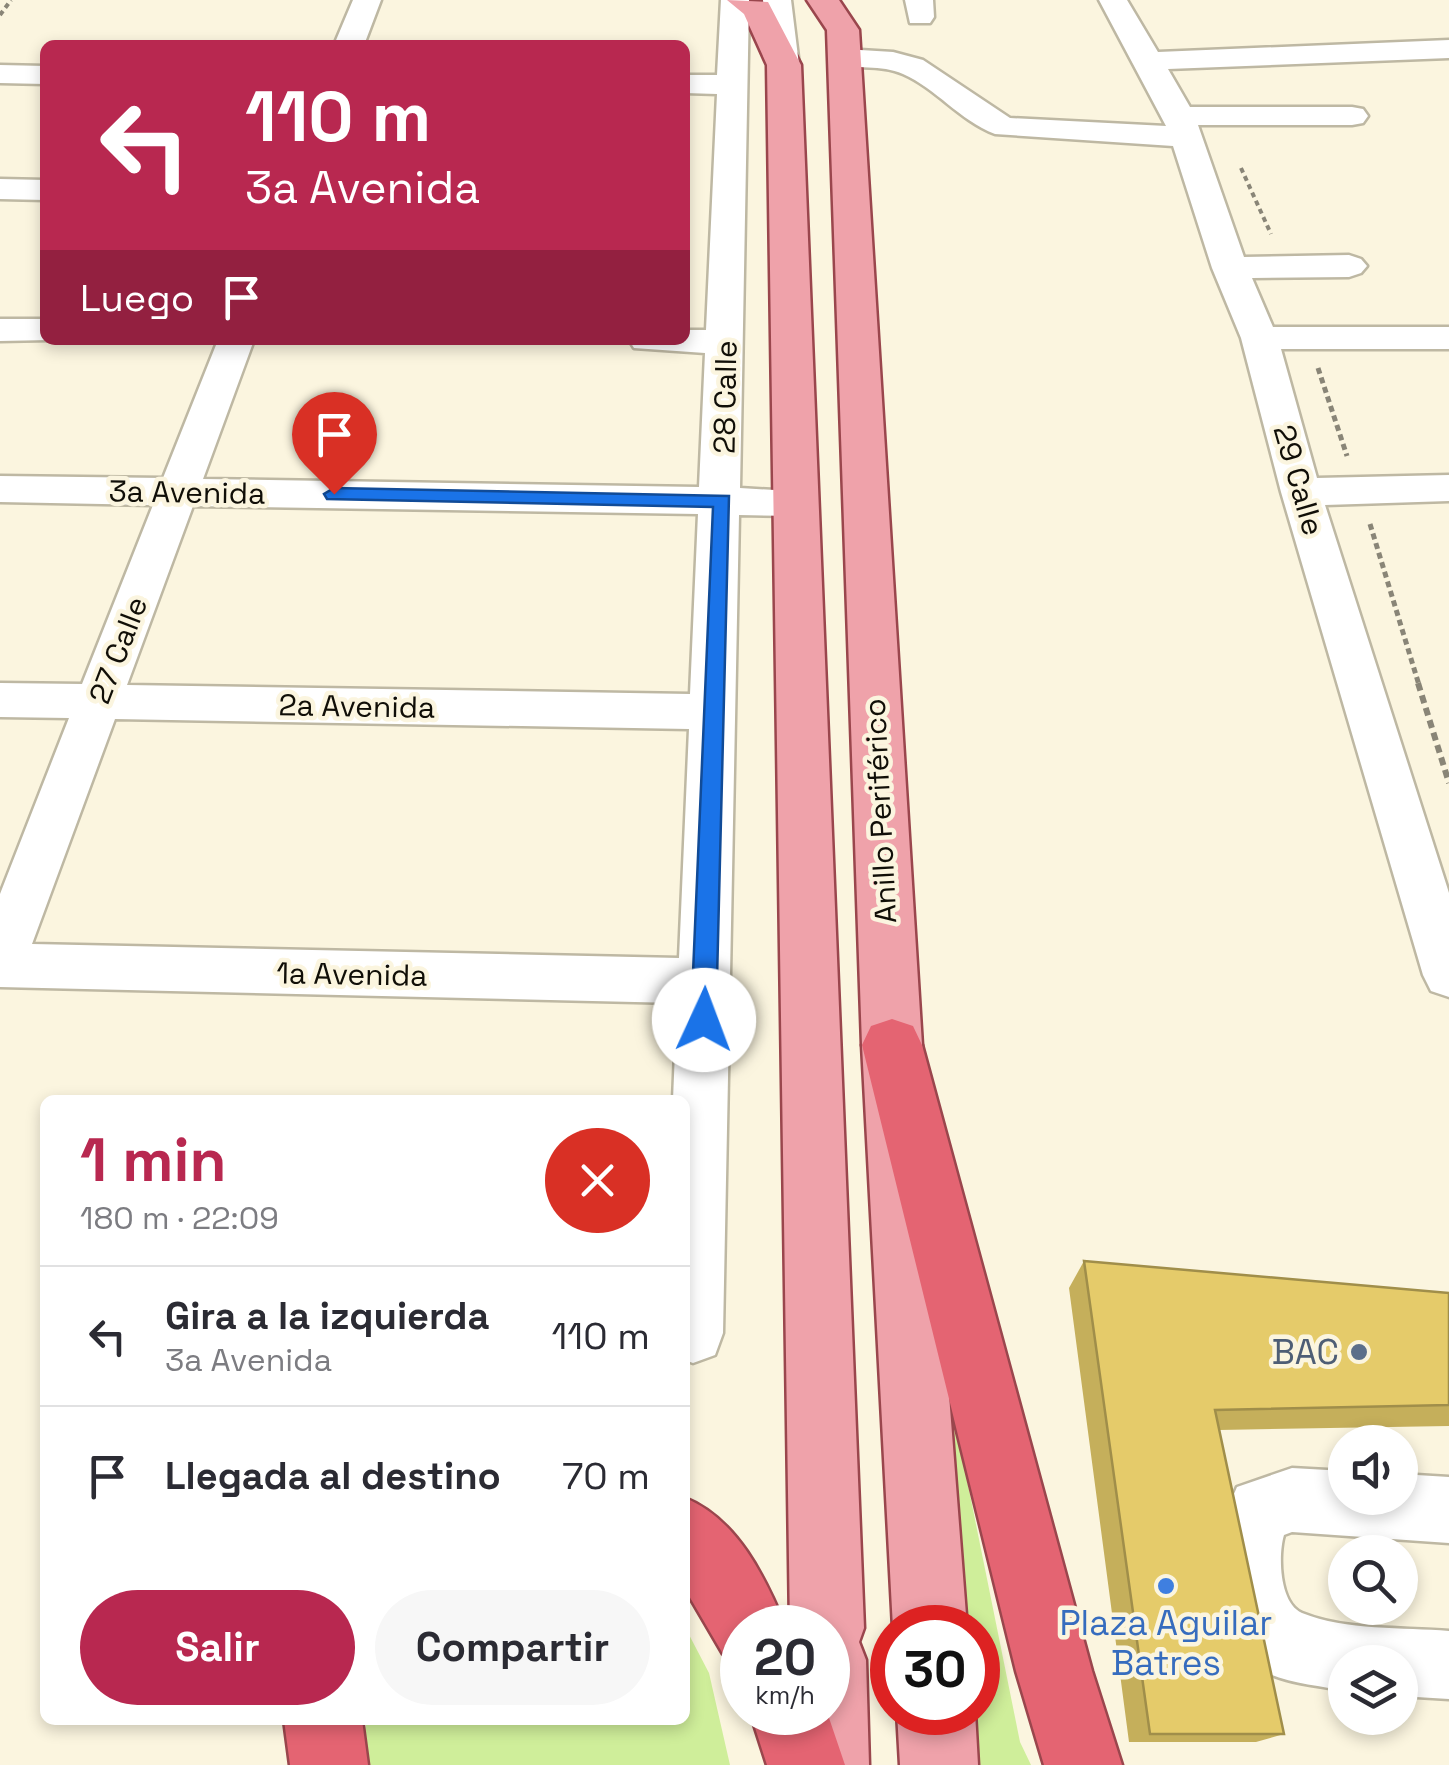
<!DOCTYPE html>
<html lang="es">
<meta charset="utf-8">
<style>
:root{--surface:#fff;--page:#f7f7f7;--text:#2b2b33;--muted:#7c7c81;--line:#e1e1e2;--accent:#b82850}
body{margin:0;font-family:"Space Grotesk",sans-serif;background:var(--page);color:var(--text);height:100vh;display:flex;flex-direction:column;font-size:38px;white-space:nowrap}
*{box-sizing:border-box;margin:0}
p{font-size:32px;color:var(--muted)}
.icon{flex:none;width:55px;height:55px;fill:none;stroke:currentColor;stroke-width:2;stroke-linecap:round;stroke-linejoin:round}
.map{position:relative;flex:1;overflow:hidden}
.details{position:absolute;left:40px;top:1095px;width:650px;height:630px;display:flex;flex-direction:column;background:var(--surface);border-radius:15px;box-shadow:0 5px 15px #0003}
.details>*{flex:none}
.banner{position:absolute;left:40px;top:40px;width:650px;height:305px;border-radius:15px;box-shadow:0 5px 15px #0003;background:#b82850;color:#fff;overflow:hidden}
.fabs{position:absolute;left:1328px;top:1425px;display:grid;gap:20px}
.fabs a{display:grid;place-items:center;width:90px;height:90px;border-radius:50%;background:var(--surface);box-shadow:0 5px 15px #0003;font-size:50px}
.speed{position:absolute;left:720px;top:1605px;display:flex;gap:20px;font-size:50px;font-weight:700;text-align:center}
.speed>*{display:grid;place-content:center;width:130px;height:130px;border-radius:50%;background:var(--surface);box-shadow:0 5px 15px #0003;line-height:1}
.speed small{font-size:25px;font-weight:400}
.speed .limit{border:15px solid #d22;background:#fff;color:#111}
.pin{position:absolute;display:grid;place-items:center;width:85px;height:85px;color:#fff;margin:-102px -42px;border-radius:50% 50% 50% 0;rotate:-45deg;box-shadow:0 0 10px #0007}
.pin .icon{rotate:45deg}
.me{position:absolute;width:110px;margin:-55px;rotate:2deg;stroke-linejoin:round;filter:drop-shadow(0 0 8px #0008)}
.turn{display:flex;align-items:center;gap:35px;height:210px;padding:0 40px;font-size:45px}
.turn .icon{width:130px;height:130px;stroke-width:2.5}
.turn b{display:block;font-size:70px;line-height:85px}
.then{display:flex;align-items:center;height:95px;padding:0 40px;background:#0003;gap:20px;font-size:38px}
.round{display:grid;place-items:center;flex:none;width:105px;height:105px;border-radius:52px;background:var(--page)}
.summary{display:flex;align-items:center;justify-content:space-between;height:170px;padding:0 40px}
h1{font-size:60px;font-weight:800;line-height:75px;color:var(--accent)}
.action{display:flex;gap:20px;margin-top:auto;padding:20px 40px}
.action a{flex:1;height:115px;border-radius:60px;background:var(--accent);color:#fff;font-size:40px;font-weight:800;line-height:115px;text-align:center}
.action a+a{background:var(--page);color:var(--text)}
ul{padding:0;list-style:none}
li{display:flex;align-items:center;gap:30px;height:140px;padding:0 40px;border-top:2px solid var(--line)}
li div{flex:1}
li b{display:block;font-size:38px}
li em{font-style:normal}
.map>svg:first-child{display:block}
</style>
<div class="map">
<svg width="1449" height="1765" viewBox="0 0 1449 1765">
<rect width="100%" height="100%" fill="#fbf5df"/>
<path fill="#cfee9a" d="M 912,1208 L 1020,1742 L 1031,1765 L 969,1765 L 964,1713 L 978,1712 L 978,1628 L 956,1627 Z
M 685,1627 L 709,1673 L 730,1765 L 370,1765 L 362,1745 L 367,1720 L 685,1720 Z"/>
<g fill="none" stroke-linecap="round" stroke-linejoin="round">
<g stroke="#beb8a3" stroke-width="5">
<path id="minor" d="M 353,0 L 381,0 L 364,45 L 334,45 Z
M 721,0 L 749,0 L 740,488 L 809,492 L 815,502 L 809,512 L 795,516 L 739,515 L 723,1333 L 715,1355 L 693,1363 L 685,1360 L 685,1100 L 673,1100 L 677,1003 L 0,987 L 0,894 L 69,718 L 0,717 L 0,683 L 82,684 L 153,505 L 0,502 L 0,476 L 163,478 L 218,340 L 254,340 L 203,479 L 699,487 L 705,353 L 634,348 L 629,340 L 685,340 L 685,330 L 706,330 L 717,94 L 685,93 L 685,75 L 717,75 ZM 193,506 L 698,514 L 690,694 L 127,685 ZM 115,719 L 689,729 L 679,958 L 32,944 Z
M 763,0 L 791,0 L 799,65 L 795,71 L 773,71 L 769,65 Z
M 905,0 L 933,0 L 934,17 L 930,23 L 910,23 Z
M 1099,0 L 1127,0 L 1158,52 L 1449,40 L 1449,58 L 1168,69 L 1190,107 L 1352,107 L 1363,109 L 1368,116 L 1363,123 L 1352,125 L 1198,125 L 1244,257 L 1349,255 L 1361,259 L 1367,266 L 1361,273 L 1349,277 L 1252,278 L 1273,327 L 1449,327 L 1449,349 L 1281,349 L 1317,478 L 1449,475 L 1449,501 L 1325,505 L 1449,893 L 1449,997 L 1431,991 L 1423,975 L 1281,492 L 1241,338 L 1212,268 L 1173,146 L 995,134 C 959,120 937,89 903,74 C 881,64 856,70 833,64 L 829,58 L 833,52 L 844,49 L 893,52 L 923,60 L 1010,118 L 1166,126 Z
M 0,65 L 45,66 L 45,84 L 0,83 Z
M 0,179 L 45,180 L 45,200 L 0,199 Z
M 0,319 L 45,319 L 45,340 L 49,340 L 0,341 Z
M 1292,1468 L 1345,1471 L 1345,1498 L 1400,1498 L 1400,1474 L 1449,1477 L 1449,1543 L 1292,1532 L 1284,1535 C 1278,1555 1279,1603 1302,1613 C 1346,1631 1403,1627 1449,1631 L 1449,1699 L 1400,1696 L 1400,1662 L 1345,1662 L 1345,1691 C 1318,1685 1278,1683 1255,1666 C 1225,1644 1213,1588 1213,1552 C 1214,1532 1229,1506 1237,1487 Z"/>
</g>
<g stroke="#9a464d" stroke-width="5">
<path id="major" d="M 727,0 L 768,2 L 801,65 L 864,1628 L 859,1642 L 866,1660 L 869,1765 L 791,1765 L 790,1712 L 828,1712 L 828,1628 L 790,1628 L 767,65 L 744,14 Z
M 807,0 L 839,0 L 859,30 L 922,1045 L 967,1628 L 893,1628 L 862,1045 L 827,30 Z
M 897,1712 L 975,1712 L 978,1765 L 900,1765 Z"/>
</g>
<g stroke="#9a464d" stroke-width="5">
<path id="highway" d="M 892,1019 L 913,1026 L 922,1045 L 1092,1671 L 1122,1765 L 1044,1765 L 1016,1671 L 862,1045 L 871,1026 Z
M 685,1498 C 737,1519 765,1577 786,1628 L 742,1628 L 742,1663 L 723,1654 L 685,1589 Z
M 750,1712 L 827,1712 L 845,1765 L 767,1765 Z
M 284,1720 L 362,1720 L 368,1765 L 290,1765 Z"/>
</g>
<path stroke="#898577" stroke-width="4" stroke-dasharray="5 4" stroke-linecap="butt" d="M 0,15 L 11,0
M 1241,168 L 1271,234"/>
<path stroke="#898577" stroke-width="5" stroke-dasharray="6 4" stroke-linecap="butt" d="M 1318,368 L 1347,456
M 1370,524 L 1419,685"/>
<path stroke="#898577" stroke-width="6" stroke-dasharray="8 5" stroke-linecap="butt" d="M 1418,683 L 1449,783"/>
<use href="#minor" fill="#fff" fill-rule="evenodd"/>
<use href="#major" fill="#efa2aa" fill-rule="evenodd"/>
<use href="#highway" fill="#e46472" fill-rule="evenodd"/>
</g>
<path fill="#c5af5b" d="M 1084,1261 L 1449,1293 L 1449,1426 L 1219,1430 L 1284,1734 L 1256,1742 L 1129,1742 L 1069,1288 Z"/>
<path fill="#e5cb6a" stroke="#a08e4a" stroke-width="2.5" d="M 1084,1261 L 1449,1293 L 1449,1405 L 1215,1410 L 1284,1734 L 1150,1734 Z"/>
<path fill="#1a73e8" stroke="#114b97" stroke-width="2.5" d="M 334,488 L 729,496 L 716,1020 L 712,1027 L 704,1031 L 695,1027 L 691,1020 L 713,507 L 327,499 L 324,494 Z"/>
<circle fill="#5c6f8a" stroke="#fbf5df" stroke-width="4" cx="1359" cy="1352" r="10"/>
<circle fill="#3f7fe0" stroke="#fbf5df" stroke-width="4" cx="1166" cy="1586" r="10"/>
<g text-anchor="middle" dominant-baseline="central" stroke-width="9" stroke-linejoin="round" paint-order="stroke">
<g font-size="30" fill="#100e07" stroke="#fbf5df">
<text transform="translate(725 397) rotate(-89)">28 Calle</text>
<text transform="translate(1299 480) rotate(74)">29 Calle</text>
<text transform="translate(187 492) rotate(1)">3a Avenida</text>
<text transform="translate(118 650) rotate(-69)">27 Calle</text>
<text transform="translate(357 706) rotate(1)">2a Avenida</text>
<text transform="translate(880 811) rotate(-93)">Anillo Periférico</text>
<text transform="translate(352 974) rotate(1)">1a Avenida</text>
</g>
<g font-size="35" fill="#4e5e75" stroke="#fbf5df" text-anchor="end">
<text x="1339" y="1352">BAC</text>
</g>
<g font-size="35" fill="#366cbe" stroke="#fbf5df">
<text x="1166" y="1623">Plaza Aguilar<tspan x="1166" dy="40">Batres</tspan></text>
</g>
</g>
</svg>
<div class="fabs">
<a><svg class="icon" aria-label="sound" viewBox="0 0 24 24"><path d="M4 9h4l5-4v14l-5-4H4zM17 9q2 3 0 6"/></svg></a>
<a><svg class="icon" aria-label="search" viewBox="0 0 24 24"><circle cx="10" cy="10" r="6"/><path d="M15 15l6 6"/></svg></a>
<a><svg class="icon" aria-label="layers" viewBox="0 0 24 24"><path d="M12 4l9 5-9 5-9-5zM3 14l9 5 9-5"/></svg></a>
</div>
<div class="speed"><div>20<small>km/h</small></div><div class="limit">30</div></div>
<div class="pin" style="left:334px;top:494px;background:#d93025"><svg class="icon" aria-label="arrive" viewBox="0 0 24 24"><path d="M6 21V4h12l-3 4 3 4H6"/></svg></div>
<svg class="me" style="left:704px;top:1020px" viewBox="-20 -20 40 40"><circle r="19" fill="#fff"/><path d="M0-13L10 11 0 6-10 11z" fill="#1a73e8"/></svg>
<div class="banner">
<div class="turn"><svg class="icon" aria-label="left" viewBox="0 0 24 24"><path d="M17 20v-9H6M10 6l-5 5 5 5"/></svg><div><b>110 m</b>3a Avenida</div></div>
<div class="then">Luego<svg class="icon" aria-label="arrive" viewBox="0 0 24 24"><path d="M6 21V4h12l-3 4 3 4H6"/></svg></div>
</div>
<section class="details">
<div class="summary"><div><h1>1 min</h1><p>180 m · 22:09</p></div><a class="round" style="background:#d93025;color:#fff"><svg class="icon" aria-label="close" viewBox="0 0 24 24"><path d="M6 6l12 12M18 6L6 18"/></svg></a></div>
<ul>
<li><svg class="icon" aria-label="left" viewBox="0 0 24 24"><path d="M17 20v-9H6M10 6l-5 5 5 5"/></svg><div><b>Gira a la izquierda</b><p>3a Avenida</p></div><em>110 m</em></li>
<li><svg class="icon" aria-label="arrive" viewBox="0 0 24 24"><path d="M6 21V4h12l-3 4 3 4H6"/></svg><div><b>Llegada al destino</b></div><em>70 m</em></li>
</ul>
<div class="action"><a>Salir</a><a>Compartir</a></div>
</section>
</div>
